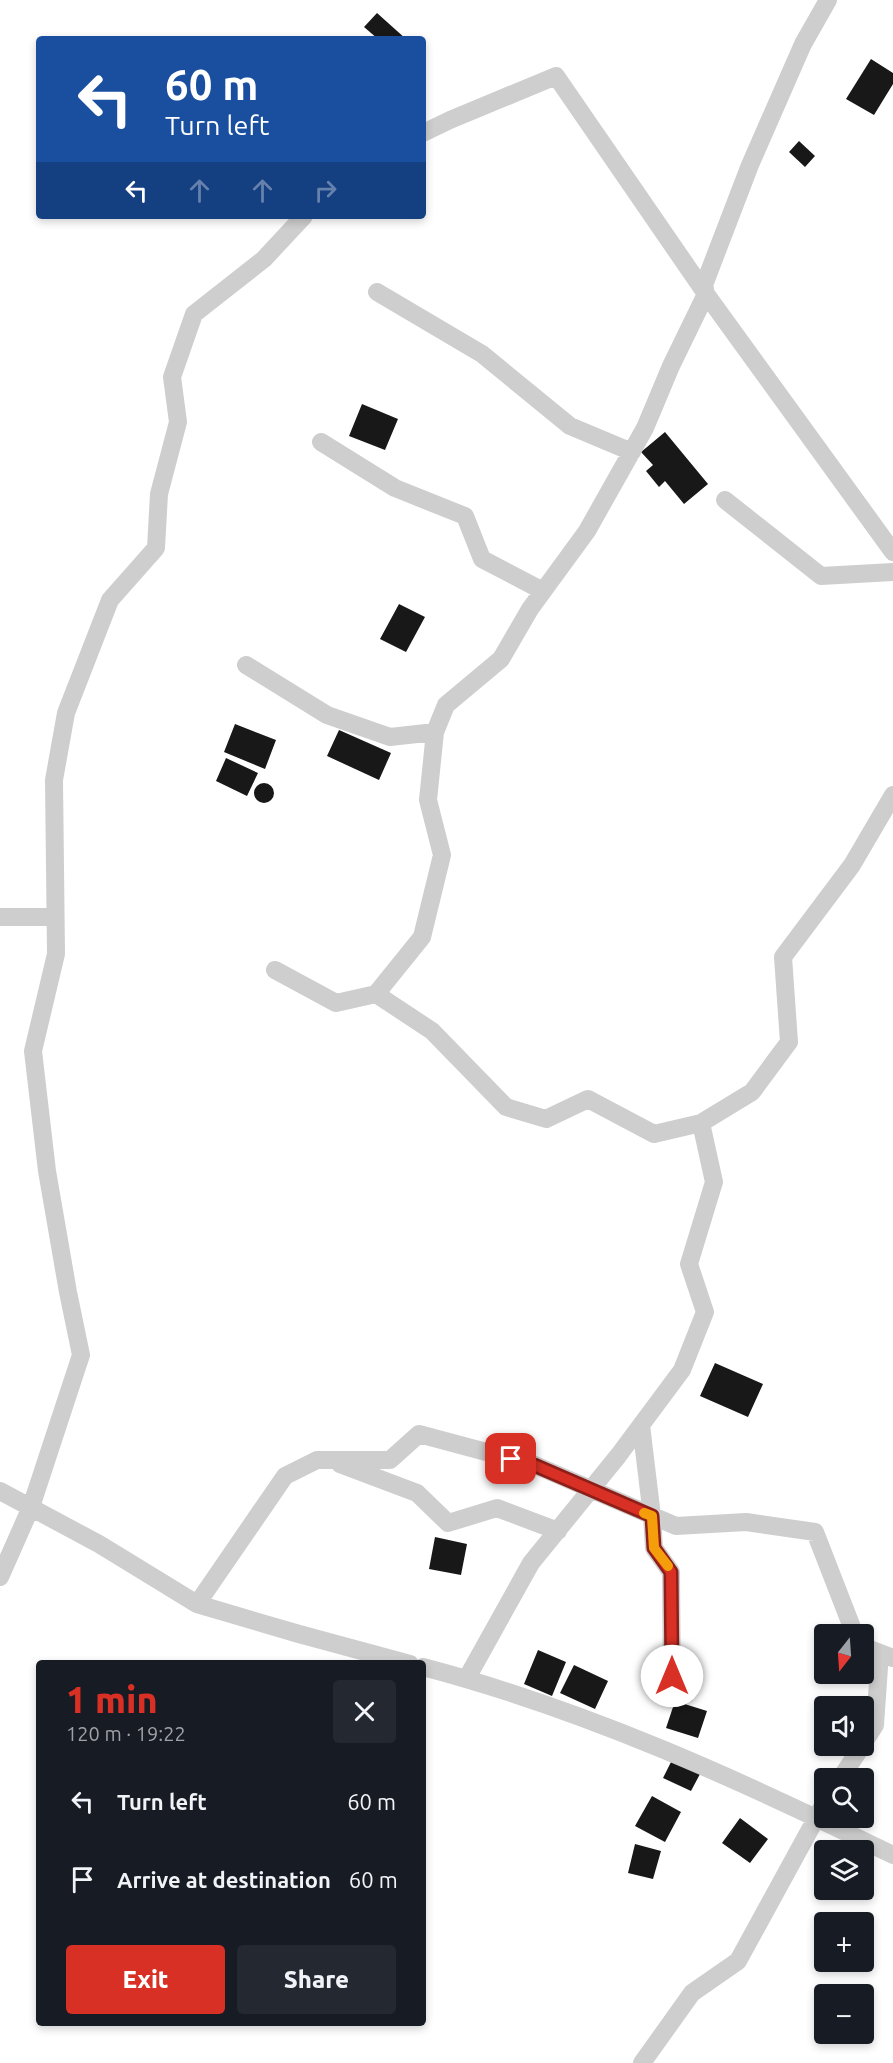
<!DOCTYPE html>
<meta charset="utf-8">
<style>
:root{--surface:#171b24;--page:#242831;--text:#f1f3f6;--muted:#9ea1a6;--accent:#d93025}
body{margin:0;font-family:Ubuntu,sans-serif;background:var(--page);color:var(--text);height:100vh;display:flex;flex-direction:column;font-size:22px;white-space:nowrap}
*{box-sizing:border-box;margin:0}
p{font-size:20px;color:var(--muted)}
.icon{flex:none;width:33px;height:33px;fill:none;stroke:currentColor;stroke-width:2;stroke-linecap:round;stroke-linejoin:round}
.map{position:relative;flex:1;overflow:hidden}
.sheet{position:absolute;left:36px;top:1660px;width:390px;height:366px;display:flex;flex-direction:column;background:var(--surface);border-radius:6px;box-shadow:0 3px 9px #0003}
.sheet>*{flex:none}
.guide{position:absolute;left:36px;top:36px;width:390px;height:183px;border-radius:6px;box-shadow:0 3px 9px #0003;background:#1a4fa0;color:#fff;overflow:hidden}
.needle{width:39px;rotate:197deg}
.fabs{position:absolute;left:814px;top:1624px;display:grid;gap:12px}
.fabs a{display:grid;place-items:center;width:60px;height:60px;border-radius:6px;background:var(--surface);box-shadow:0 3px 9px #0003;font-size:30px}
.pin{position:absolute;display:grid;place-items:center;width:51px;height:51px;color:#fff;margin:-26px;border-radius:12px;box-shadow:0 3px 9px #0006}
.me{position:absolute;width:66px;margin:-33px;rotate:0deg;stroke-linejoin:round;filter:drop-shadow(0 0 4px #0008)}
.turn{display:flex;align-items:center;gap:21px;height:126px;padding:0 30px;font-size:27px}
.turn .icon{width:78px;height:78px;stroke-width:2.5}
.turn b{display:block;font-size:42px;line-height:51px}
.lanes{display:flex;align-items:center;height:57px;padding:0 30px;background:#0003;justify-content:center;gap:30px;direction:ltr}
.lanes .off{opacity:.35}
.round{display:grid;place-items:center;flex:none;width:63px;height:63px;border-radius:6px;background:var(--page)}
.headline{display:flex;align-items:center;justify-content:space-between;height:102px;padding:0 30px}
h1{font-size:36px;font-weight:800;line-height:45px;color:var(--accent)}
.primary-button{display:flex;gap:12px;margin-top:auto;padding:12px 30px}
.primary-button a{flex:1;height:69px;border-radius:6px;background:var(--accent);color:#fff;font-size:24px;font-weight:800;line-height:69px;text-align:center}
.primary-button a+a{background:var(--page);color:var(--text)}
ul{padding:0;list-style:none}
li{display:flex;align-items:center;gap:18px;height:78px;padding:0 30px}
li div{flex:1}
li b{display:block;font-size:22px}
li em{font-style:normal}
.map>svg:first-child{display:block}
</style>
<div class="map">
<svg width="893" height="2063" viewBox="0 0 893 2063">
<rect width="100%" height="100%" fill="#fff"/>
<path fill="#181818" d="M 377,13 L 406,39 L 378,39 L 364,27 Z
M 871,59 L 893,73 L 893,84 L 874,115 L 846,99 Z
M 799,141 L 815,156 L 805,167 L 789,152 Z
M 362,404 L 398,419 L 385,450 L 349,436 Z
M 665,432 L 708,484 L 684,504 L 665,481 L 659,487 L 646,471 L 653,465 L 641,452 Z
M 399,604 L 425,617 L 406,652 L 380,639 Z
M 235,724 L 276,740 L 265,769 L 224,752 Z
M 339,730 L 391,753 L 379,780 L 327,756 Z
M 226,758 L 258,773 L 247,796 L 216,781 Z
M254 793a10 10 0 1 1 20 0a10 10 0 1 1-20 0Z
M 715,1363 L 763,1384 L 748,1417 L 700,1396 Z
M 435,1537 L 467,1544 L 461,1575 L 429,1569 Z
M 538,1650 L 566,1662 L 552,1696 L 524,1684 Z
M 574,1665 L 608,1681 L 595,1709 L 560,1693 Z
M 675,1701 L 707,1711 L 698,1738 L 666,1728 Z
M 672,1760 L 700,1774 L 691,1791 L 663,1778 Z
M 652,1796 L 681,1812 L 665,1842 L 635,1826 Z
M 740,1818 L 768,1839 L 750,1863 L 722,1843 Z
M 635,1844 L 661,1851 L 653,1879 L 628,1873 Z"/>
<g fill="none" stroke-linecap="round" stroke-linejoin="round">
<path stroke="#cecece" stroke-width="18" d="M 828,0 L 803,44 L 750,165 L 704,285 L 706,294 L 893,552
M 377,292 L 482,354 L 570,426 L 632,452
M 321,442 L 395,488 L 465,516 L 482,559 L 543,591
M 725,500 L 821,576 L 893,572
M 246,665 L 327,715 L 390,737 L 435,732
M 0,917 L 55,917
M 275,970 L 336,1003 L 376,994 L 422,937 L 442,855 L 428,800 L 435,732 L 446,705 L 501,659 L 530,609 L 587,531 L 645,428 L 671,366 L 706,294 L 556,76 L 450,120 L 423,133
M 376,994 L 432,1031 L 506,1107 L 546,1119 L 588,1099 L 654,1134 L 701,1123 L 714,1182 L 689,1264 L 705,1312 L 682,1370 L 618,1456 L 531,1563 L 467,1678
M 701,1123 L 752,1092 L 789,1042 L 783,957 L 852,865 L 893,795
M 641,1425 L 652,1516 L 654,1548 L 671,1572 L 672,1697
M 340,1464 L 417,1493 L 448,1523 L 497,1508 L 558,1531
M 0,1491 L 99,1544 L 197,1604 L 299,1634 L 410,1664
M 0,1577 L 31,1507 L 81,1355 L 68,1292 L 47,1171 L 33,1051 L 56,954 L 54,780 L 66,713 L 110,600 L 156,548 L 159,494 L 178,422 L 172,377 L 194,314 L 264,259 L 304,216
M 197,1604 L 285,1476 L 317,1460 L 390,1460 L 419,1434 L 535,1465 L 676,1526 L 746,1522 L 815,1532 L 855,1635
M 864,1647 L 893,1658
M 423,1667 C 587,1710 742,1781 893,1855
M 864,1742 L 875,1725 L 880,1653
M 840,1779 L 862,1746
M 642,2063 L 692,1993 L 738,1961 L 825,1802"/>
</g>
<g fill="none" stroke-linecap="round" stroke-linejoin="round">
<g stroke="#8d1f18" stroke-width="15">
<path id="route" d="M 511,1459 L 534,1465 L 652,1516 L 654,1548 L 671,1572 L 672,1676"/>
</g>
<use href="#route" stroke="#d93025" stroke-width="10"/>
<path stroke="#f59e0b" stroke-width="10" d="M 644,1513 L 652,1516 L 654,1548 L 668,1566"/>
</g>
</svg>
<div class="fabs">
<a><svg class="needle" viewBox="-14 -14 28 28"><path d="M0-13l5 13h-10z" fill="#e53935"/><path d="M0 13l5-13h-10z" fill="#9ea1a6"/></svg></a>
<a><svg class="icon" aria-label="sound" viewBox="0 0 24 24"><path d="M4 9h4l5-4v14l-5-4H4zM17 9q2 3 0 6"/></svg></a>
<a><svg class="icon" aria-label="search" viewBox="0 0 24 24"><circle cx="10" cy="10" r="6"/><path d="M15 15l6 6"/></svg></a>
<a><svg class="icon" aria-label="layers" viewBox="0 0 24 24"><path d="M12 4l9 5-9 5-9-5zM3 14l9 5 9-5"/></svg></a>
<a>+</a>
<a>−</a>
</div>
<div class="pin" style="left:511px;top:1459px;background:#d93025"><svg class="icon" aria-label="arrive" viewBox="0 0 24 24"><path d="M6 21V4h12l-3 4 3 4H6"/></svg></div>
<svg class="me" style="left:672px;top:1676px" viewBox="-20 -20 40 40"><circle r="19" fill="#fff"/><path d="M0-13L10 11 0 6-10 11z" fill="#d93025"/></svg>
<div class="guide">
<div class="turn"><svg class="icon" aria-label="left" viewBox="0 0 24 24"><path d="M17 20v-9H6M10 6l-5 5 5 5"/></svg><div><b>60 m</b>Turn left</div></div>
<div class="lanes"><svg class="icon" aria-label="left" viewBox="0 0 24 24"><path d="M17 20v-9H6M10 6l-5 5 5 5"/></svg><svg class="icon off" aria-label="ahead" viewBox="0 0 24 24"><path d="M12 20V5M6 11l6-6 6 6"/></svg><svg class="icon off" aria-label="ahead" viewBox="0 0 24 24"><path d="M12 20V5M6 11l6-6 6 6"/></svg><svg class="icon off" aria-label="right" viewBox="0 0 24 24"><path d="M7 20v-9h11M14 6l5 5-5 5"/></svg></div>
</div>
<section class="sheet">
<div class="headline"><div><h1>1 min</h1><p>120 m · 19:22</p></div><a class="round"><svg class="icon" aria-label="close" viewBox="0 0 24 24"><path d="M6 6l12 12M18 6L6 18"/></svg></a></div>
<ul>
<li><svg class="icon" aria-label="left" viewBox="0 0 24 24"><path d="M17 20v-9H6M10 6l-5 5 5 5"/></svg><div><b>Turn left</b></div><em>60 m</em></li>
<li><svg class="icon" aria-label="arrive" viewBox="0 0 24 24"><path d="M6 21V4h12l-3 4 3 4H6"/></svg><div><b>Arrive at destination</b></div><em>60 m</em></li>
</ul>
<div class="primary-button"><a>Exit</a><a>Share</a></div>
</section>
</div>
